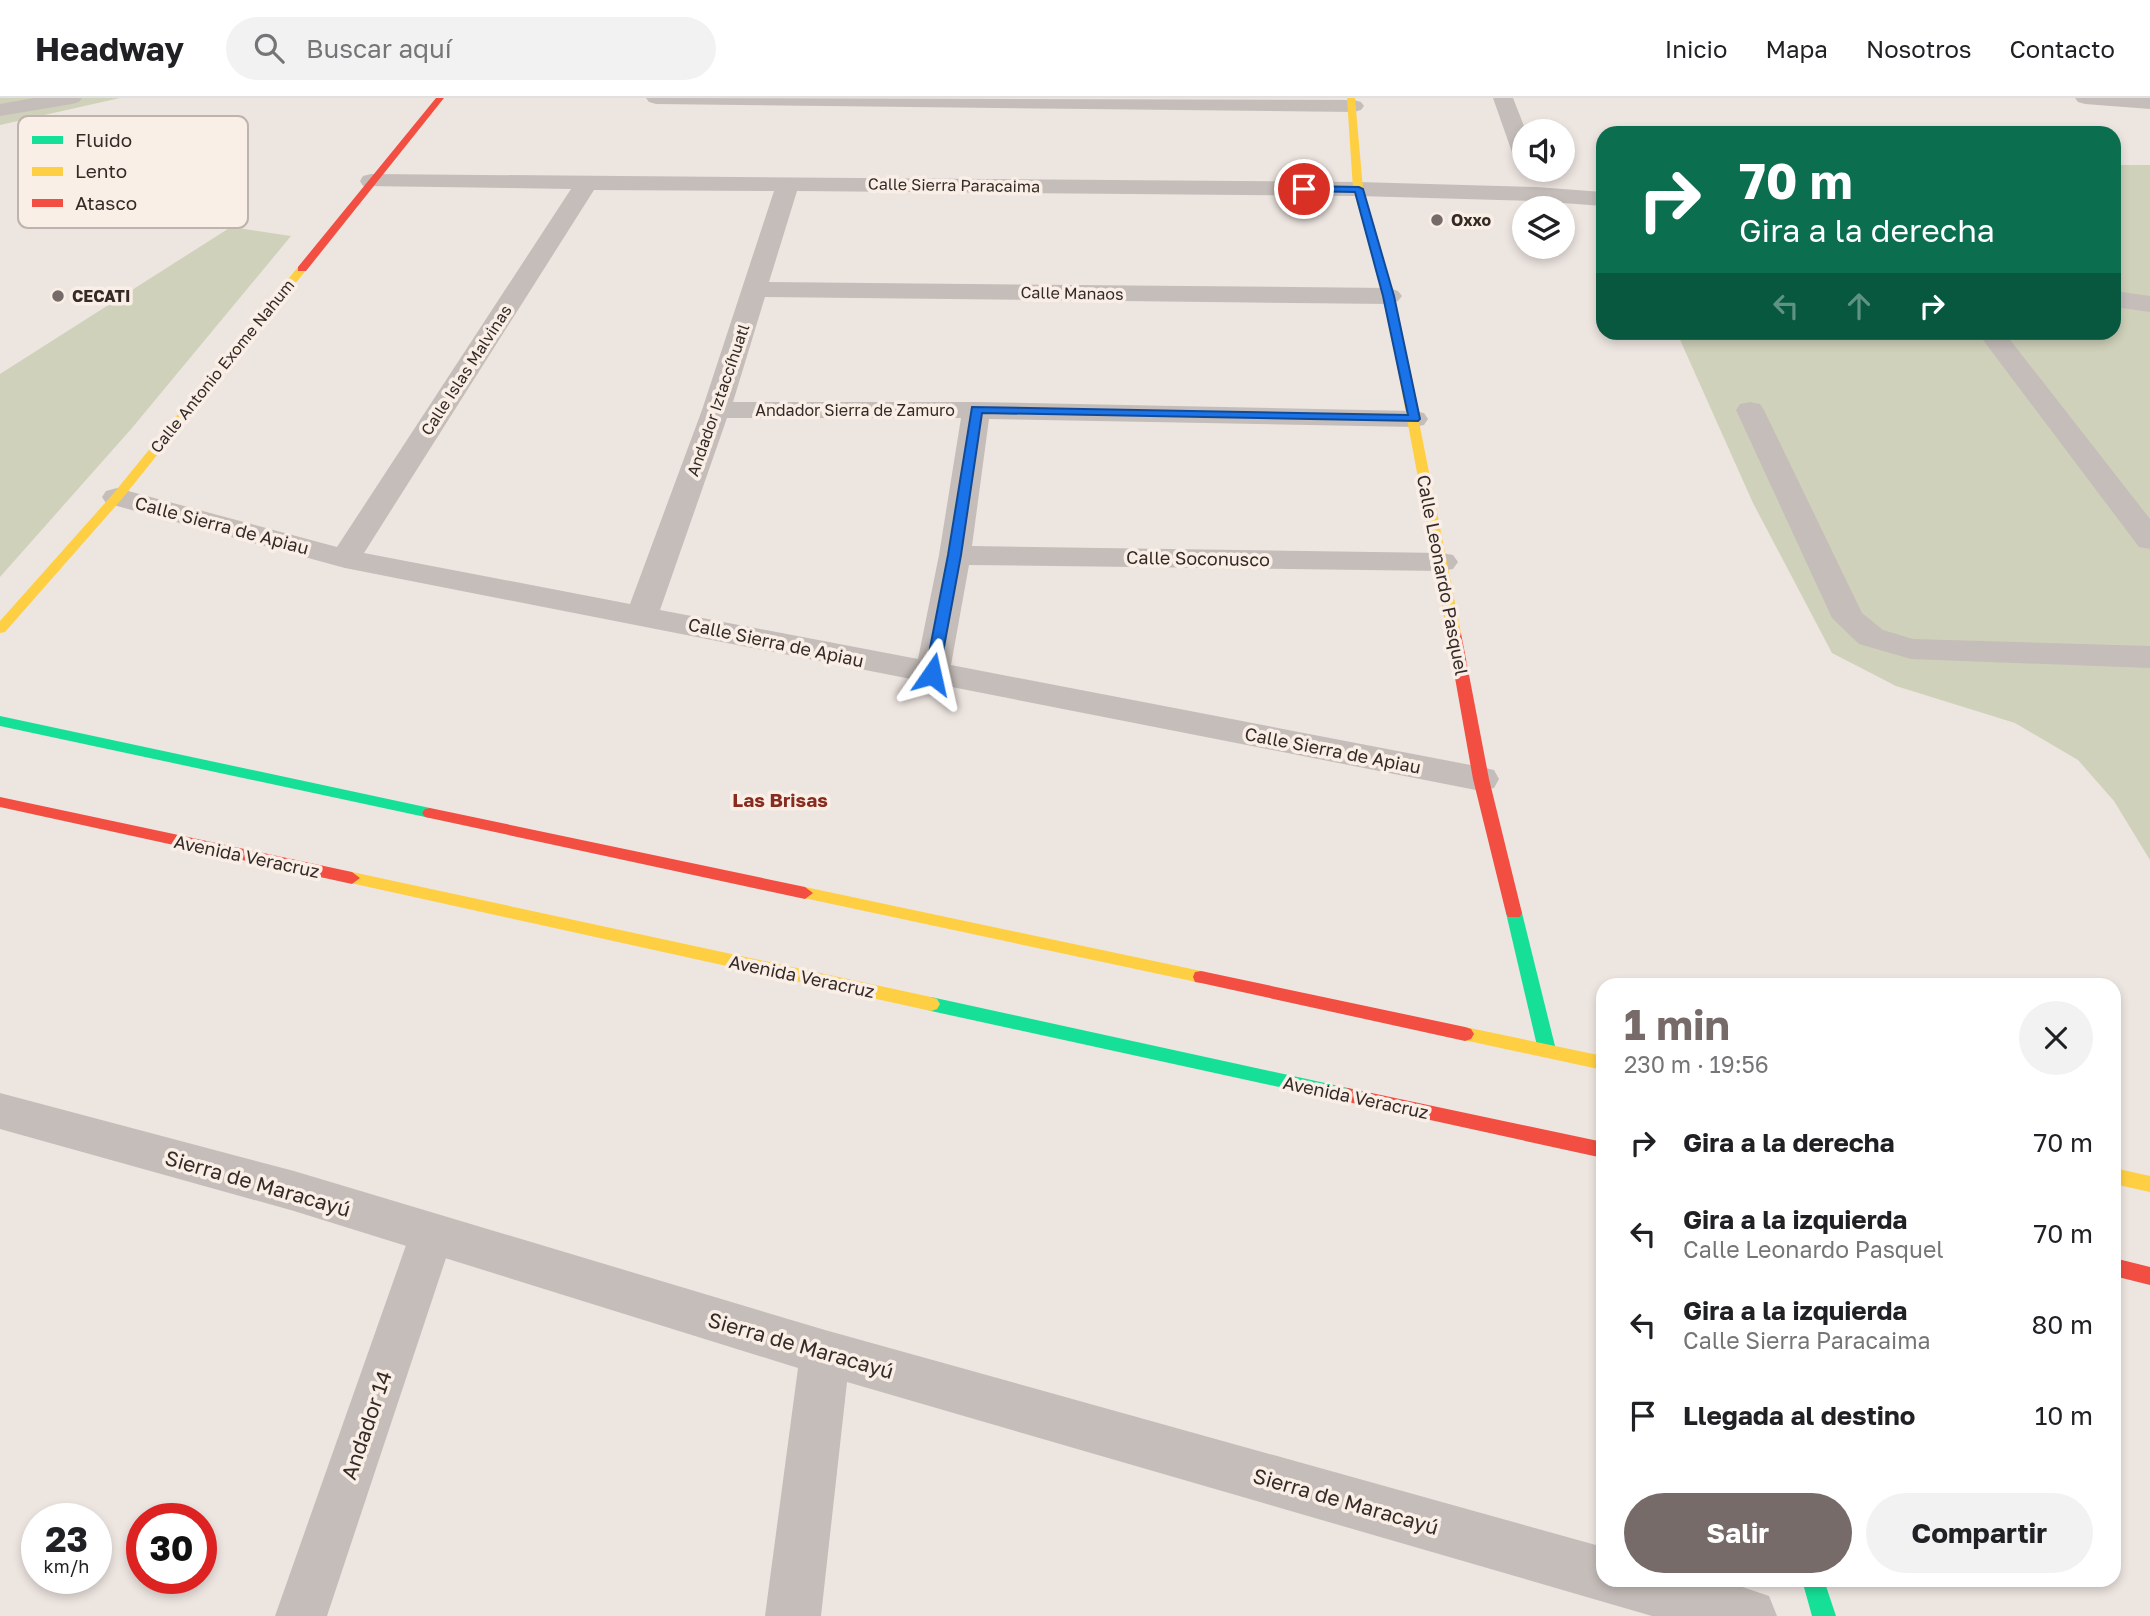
<!DOCTYPE html>
<html lang="es">
<meta charset="utf-8">
<style>
:root{--surface:#fff;--page:#f2f2f2;--text:#202124;--muted:#757577;--line:#e0e0e0;--accent:#766b68}
body{margin:0;font-family:"Golos Text",sans-serif;background:var(--page);color:var(--text);height:100vh;display:flex;flex-direction:column;font-size:26px;white-space:nowrap}
*{box-sizing:border-box;margin:0}
p{font-size:23px;color:var(--muted)}
.icon{flex:none;width:38px;height:38px;fill:none;stroke:currentColor;stroke-width:2;stroke-linecap:round;stroke-linejoin:round}
.map{position:relative;flex:1;overflow:hidden}
.panel{position:absolute;left:1596px;top:880px;width:525px;height:609px;display:flex;flex-direction:column;background:var(--surface);border-radius:21px;box-shadow:0 4px 10px #0003}
.panel>*{flex:none}
.top-card{position:absolute;left:1596px;top:28px;width:525px;height:214px;border-radius:21px;box-shadow:0 4px 10px #0003;background:#0b6e4f;color:#fff;overflow:hidden}
.tools{position:absolute;left:1512px;top:21px;display:grid;gap:14px}
.tools a{display:grid;place-items:center;width:63px;height:63px;border-radius:50%;background:var(--surface);box-shadow:0 4px 10px #0003;font-size:35px}
.speed{position:absolute;left:21px;top:1405px;display:flex;gap:14px;font-size:35px;font-weight:700;text-align:center}
.speed>*{display:grid;place-content:center;width:91px;height:91px;border-radius:50%;background:var(--surface);box-shadow:0 4px 10px #0003;line-height:1}
.speed small{font-size:18px;font-weight:400}
.speed .limit{border:10px solid #d22;background:#fff;color:#111}
.pin{position:absolute;display:grid;place-items:center;width:60px;height:60px;color:#fff;margin:-30px;border:4px solid #fff;border-radius:50%;box-shadow:0 2px 7px #0007}
.me{position:absolute;width:77px;margin:-38px;rotate:11deg;stroke-linejoin:round;filter:drop-shadow(0 0 5px #0008)}
.turn{display:flex;align-items:center;gap:24px;height:147px;padding:0 28px;font-size:32px}
.turn .icon{width:91px;height:91px;stroke-width:2.5}
.turn b{display:block;font-size:49px;line-height:60px}
.lanes{display:flex;align-items:center;height:66px;padding:0 28px;background:#0003;justify-content:center;gap:35px;direction:ltr}
.lanes .off{opacity:.35}
.round{display:grid;place-items:center;flex:none;width:74px;height:74px;border-radius:37px;background:var(--page)}
.head{display:flex;align-items:center;justify-content:space-between;height:119px;padding:0 28px}
h1{font-size:42px;font-weight:700;line-height:52px;color:var(--accent)}
.primary-button{display:flex;gap:14px;margin-top:auto;padding:14px 28px}
.primary-button a{flex:1;height:80px;border-radius:42px;background:var(--accent);color:#fff;font-size:28px;font-weight:700;line-height:80px;text-align:center}
.primary-button a+a{background:var(--page);color:var(--text)}
ul{padding:0;list-style:none}
li{display:flex;align-items:center;gap:21px;height:91px;padding:0 28px}
li div{flex:1}
li b{display:block;font-size:26px}
li em{font-style:normal}
header{display:flex;align-items:center;gap:42px;box-sizing:border-box;height:98px;padding:0 35px;background:var(--surface);border-bottom:2px solid var(--line)}
header strong{font-size:33px}
nav{display:flex;gap:38px;margin-inline-start:auto;font-size:24px}
.search{width:490px;height:63px;background:var(--page);display:flex;align-items:center;gap:18px;box-sizing:border-box;padding:0 24px;border-radius:38px;color:var(--muted);font-size:26px}
.map>svg:first-child{display:block}
</style>
<header>
<strong>Headway</strong>
<div class="search"><svg class="icon" aria-label="search" viewBox="0 0 24 24"><circle cx="10" cy="10" r="6"/><path d="M15 15l6 6"/></svg>Buscar aquí</div>
<nav><a>Inicio</a><a>Mapa</a><a>Nosotros</a><a>Contacto</a></nav>
</header>
<div class="map">
<svg width="2150" height="1518" viewBox="0 0 2150 1518">
<rect width="100%" height="100%" fill="#ede5e0"/>
<path fill="#d0d1ba" d="M 0,0 L 120,0 L 0,27 Z
M 2114,67 L 2150,67 L 2150,762 L 2114,703 L 2078,662 L 2015,625 L 1896,588 L 1832,555 L 1753,405 L 1677,235 L 2114,234 Z
M 231,129 L 291,138 L 132,330 L 0,479 L 0,276 Z"/>
<g fill="none" stroke-linecap="round" stroke-linejoin="round">
<path fill="#c5bdb9" fill-rule="evenodd" d="M 432,1117 L 447,1123 L 454,1136 L 327,1518 L 275,1518 L 410,1136 L 417,1123 Z"/>
<path fill="#c5bdb9" fill-rule="evenodd" d="M 34,0 L 82,0 L 79,4 L 72,6 L 0,18 L 0,6 Z
M 646,0 L 1354,2 L 1361,4 L 1364,8 L 1361,12 L 1354,14 L 656,6 L 649,4 Z
M 1493,0 L 1513,0 L 1526,33 L 1524,64 L 1516,62 L 1513,57 Z
M 2075,0 L 2150,0 L 2150,11 L 2085,6 L 2078,4 Z
M 371,76 L 1358,84 L 1536,89 L 1603,94 L 1603,108 L 1536,103 L 1358,98 L 797,93 L 769,184 L 1389,190 L 1398,193 L 1402,198 L 1398,203 L 1389,206 L 765,199 L 733,304 L 976,304 L 1414,313 L 1424,315 L 1428,321 L 1424,327 L 1414,329 L 989,321 L 972,448 L 1442,455 L 1453,457 L 1458,464 L 1453,471 L 1442,473 L 969,467 L 951,567 L 1481,669 L 1494,672 L 1499,681 L 1494,690 L 1481,693 L 345,470 L 106,405 L 102,399 L 106,393 L 117,390 L 337,449 L 571,91 L 363,88 L 360,83 L 363,78 ZM 594,92 L 774,93 L 702,312 L 630,506 L 364,455 ZM 727,320 L 961,320 L 939,457 L 918,561 L 660,512 Z
M 2114,193 L 2150,198 L 2150,214 L 2114,209 Z
M 1977,234 L 2004,234 L 2150,421 L 2150,451 L 2139,449 Z
M 1750,304 L 1760,306 L 1764,312 L 1862,515 L 1883,532 L 1913,541 L 2150,548 L 2150,570 L 1911,561 L 1859,546 L 1832,520 L 1736,312 L 1740,306 Z
M 0,995 L 294,1073 L 825,1232 L 1603,1449 L 1603,1482 L 1722,1482 L 1769,1498 L 1777,1518 L 1652,1518 L 847,1284 L 821,1518 L 765,1518 L 798,1270 L 294,1113 L 0,1031 Z"/>
<path fill="#16e098" fill-rule="evenodd" d="M 0,618 L 430,710 L 438,715 L 430,720 L 0,628 Z
M 1514,809 L 1520,811 L 1522,815 L 1556,952 L 1553,957 L 1547,959 L 1541,957 L 1538,952 L 1506,815 L 1508,811 Z
M 931,899 L 1348,990 L 1354,992 L 1357,997 L 1354,1002 L 1348,1004 L 931,913 L 925,911 L 922,906 L 925,901 Z
M 1802,1482 L 1824,1482 L 1836,1518 L 1812,1518 Z"/>
<path fill="#ffcf43" fill-rule="evenodd" d="M 1347,0 L 1355,0 L 1363,91 L 1394,198 L 1461,535 L 1454,539 L 1447,535 L 1384,198 L 1353,91 Z
M 298,169 L 307,171 L 121,402 L 5,534 L 0,535 L 0,523 L 113,396 Z
M 352,774 L 931,899 L 937,901 L 940,906 L 937,911 L 931,913 L 346,784 L 344,780 L 346,776 Z
M 805,789 L 1201,873 L 1207,874 L 1209,879 L 1207,884 L 1201,885 L 799,799 L 797,795 L 799,791 Z
M 1465,929 L 1603,958 L 1603,972 L 1459,941 L 1456,936 L 1459,931 Z
M 2114,1070 L 2150,1078 L 2150,1094 L 2114,1086 Z"/>
<path fill="#f24e42" fill-rule="evenodd" d="M 436,0 L 444,0 L 306,173 L 298,173 L 298,169 Z
M 1454,531 L 1461,535 L 1489,681 L 1522,815 L 1520,819 L 1508,819 L 1506,815 L 1473,681 L 1447,535 Z
M 0,699 L 352,774 L 360,780 L 352,786 L 0,709 Z
M 430,710 L 805,789 L 813,795 L 805,801 L 425,719 L 422,715 L 425,711 Z
M 1201,873 L 1465,929 L 1471,931 L 1474,936 L 1471,941 L 1465,943 L 1201,885 L 1195,884 L 1193,879 L 1195,874 Z
M 1348,990 L 1603,1044 L 1603,1060 L 1348,1004 L 1342,1002 L 1339,997 L 1342,992 Z
M 2114,1160 L 2150,1169 L 2150,1187 L 2114,1178 Z"/>
</g>
<path fill="#1a73e8" stroke="#114b97" stroke-width="2" d="M 1304,88 L 1359,89 L 1363,91 L 1394,198 L 1420,321 L 1418,323 L 982,315 L 961,457 L 939,576 L 932,581 L 927,579 L 925,576 L 948,457 L 972,309 L 1408,317 L 1383,198 L 1355,94 L 1301,93 L 1301,89 Z"/>
<g fill="#766b68" stroke="#faefe7" stroke-width="2.5">
<circle cx="1437" cy="122" r="7"/>
<circle cx="58" cy="198" r="7"/>
</g>
<g text-anchor="middle" dominant-baseline="central" stroke-width="7" stroke-linejoin="round" paint-order="stroke">
<g font-size="16" fill="#362a27" stroke="#faefe7">
<text transform="translate(954 87) rotate(1)">Calle Sierra Paracaima</text>
<text transform="translate(1072 195) rotate(1)">Calle Manaos</text>
<text transform="translate(222 268) rotate(-51)">Calle Antonio Exome Nahum</text>
<text transform="translate(466 272) rotate(-57)">Calle Islas Malvinas</text>
<text transform="translate(718 302) rotate(-71)">Andador Iztaccíhuatl</text>
<text x="855" y="312">Andador Sierra de Zamuro</text>
</g>
<g font-size="16" font-weight="bold" fill="#362a27" stroke="#faefe7" text-anchor="start">
<text x="1451" y="122">Oxxo</text>
<text x="72" y="198">CECATI</text>
</g>
<g font-size="18" fill="#362a27" stroke="#faefe7">
<text transform="translate(222 427) rotate(15)">Calle Sierra de Apiau</text>
<text transform="translate(1198 460) rotate(1)">Calle Soconusco</text>
<text transform="translate(1443 477) rotate(79)">Calle Leonardo Pasquel</text>
<text transform="translate(776 544) rotate(12)">Calle Sierra de Apiau</text>
<text transform="translate(1333 652) rotate(11)">Calle Sierra de Apiau</text>
<text transform="translate(247 758) rotate(12)">Avenida Veracruz</text>
<text transform="translate(802 878) rotate(12)">Avenida Veracruz</text>
<text transform="translate(1356 999) rotate(12)">Avenida Veracruz</text>
</g>
<g font-size="19" font-weight="bold" fill="#872c1f" stroke="#faefe7">
<text x="780" y="701">Las Brisas</text>
</g>
<g font-size="21" fill="#362a27" stroke="#faefe7">
<text transform="translate(258 1085) rotate(16)">Sierra de Maracayú</text>
<text transform="translate(801 1247) rotate(16)">Sierra de Maracayú</text>
<text transform="translate(366 1327) rotate(-71)">Andador 14</text>
<text transform="translate(1346 1403) rotate(16)">Sierra de Maracayú</text>
</g>
</g>
<rect x="18" y="18" width="230" height="112" rx="10" fill="#faefe7" stroke="#bfb4ad" stroke-width="2"/>
<rect x="32" y="38" width="31" height="8" fill="#16e098"/>
<rect x="32" y="69" width="31" height="9" fill="#ffcf43"/>
<rect x="32" y="101" width="31" height="8" fill="#f24e42"/>
<g font-size="19" fill="#362a27">
<text x="75" y="49">Fluido</text>
<text x="75" y="80">Lento</text>
<text x="75" y="112">Atasco</text>
</g>
</svg>
<div class="tools">
<a><svg class="icon" aria-label="sound" viewBox="0 0 24 24"><path d="M4 9h4l5-4v14l-5-4H4zM17 9q2 3 0 6"/></svg></a>
<a><svg class="icon" aria-label="layers" viewBox="0 0 24 24"><path d="M12 4l9 5-9 5-9-5zM3 14l9 5 9-5"/></svg></a>
</div>
<div class="speed"><div>23<small>km/h</small></div><div class="limit">30</div></div>
<div class="pin" style="left:1304px;top:91px;background:#d93025"><svg class="icon" aria-label="arrive" viewBox="0 0 24 24"><path d="M6 21V4h12l-3 4 3 4H6"/></svg></div>
<svg class="me" style="left:932px;top:576px" viewBox="-20 -20 40 40"><path d="M0-17L14 15 0 8-14 15z" fill="#1a73e8" stroke="#fff" stroke-width="4"/></svg>
<div class="top-card">
<div class="turn"><svg class="icon" aria-label="right" viewBox="0 0 24 24"><path d="M7 20v-9h11M14 6l5 5-5 5"/></svg><div><b>70 m</b>Gira a la derecha</div></div>
<div class="lanes"><svg class="icon off" aria-label="left" viewBox="0 0 24 24"><path d="M17 20v-9H6M10 6l-5 5 5 5"/></svg><svg class="icon off" aria-label="ahead" viewBox="0 0 24 24"><path d="M12 20V5M6 11l6-6 6 6"/></svg><svg class="icon" aria-label="right" viewBox="0 0 24 24"><path d="M7 20v-9h11M14 6l5 5-5 5"/></svg></div>
</div>
<section class="panel">
<div class="head"><div><h1>1 min</h1><p>230 m · 19:56</p></div><a class="round"><svg class="icon" aria-label="close" viewBox="0 0 24 24"><path d="M6 6l12 12M18 6L6 18"/></svg></a></div>
<ul>
<li><svg class="icon" aria-label="right" viewBox="0 0 24 24"><path d="M7 20v-9h11M14 6l5 5-5 5"/></svg><div><b>Gira a la derecha</b></div><em>70 m</em></li>
<li><svg class="icon" aria-label="left" viewBox="0 0 24 24"><path d="M17 20v-9H6M10 6l-5 5 5 5"/></svg><div><b>Gira a la izquierda</b><p>Calle Leonardo Pasquel</p></div><em>70 m</em></li>
<li><svg class="icon" aria-label="left" viewBox="0 0 24 24"><path d="M17 20v-9H6M10 6l-5 5 5 5"/></svg><div><b>Gira a la izquierda</b><p>Calle Sierra Paracaima</p></div><em>80 m</em></li>
<li><svg class="icon" aria-label="arrive" viewBox="0 0 24 24"><path d="M6 21V4h12l-3 4 3 4H6"/></svg><div><b>Llegada al destino</b></div><em>10 m</em></li>
</ul>
<div class="primary-button"><a>Salir</a><a>Compartir</a></div>
</section>
</div>
